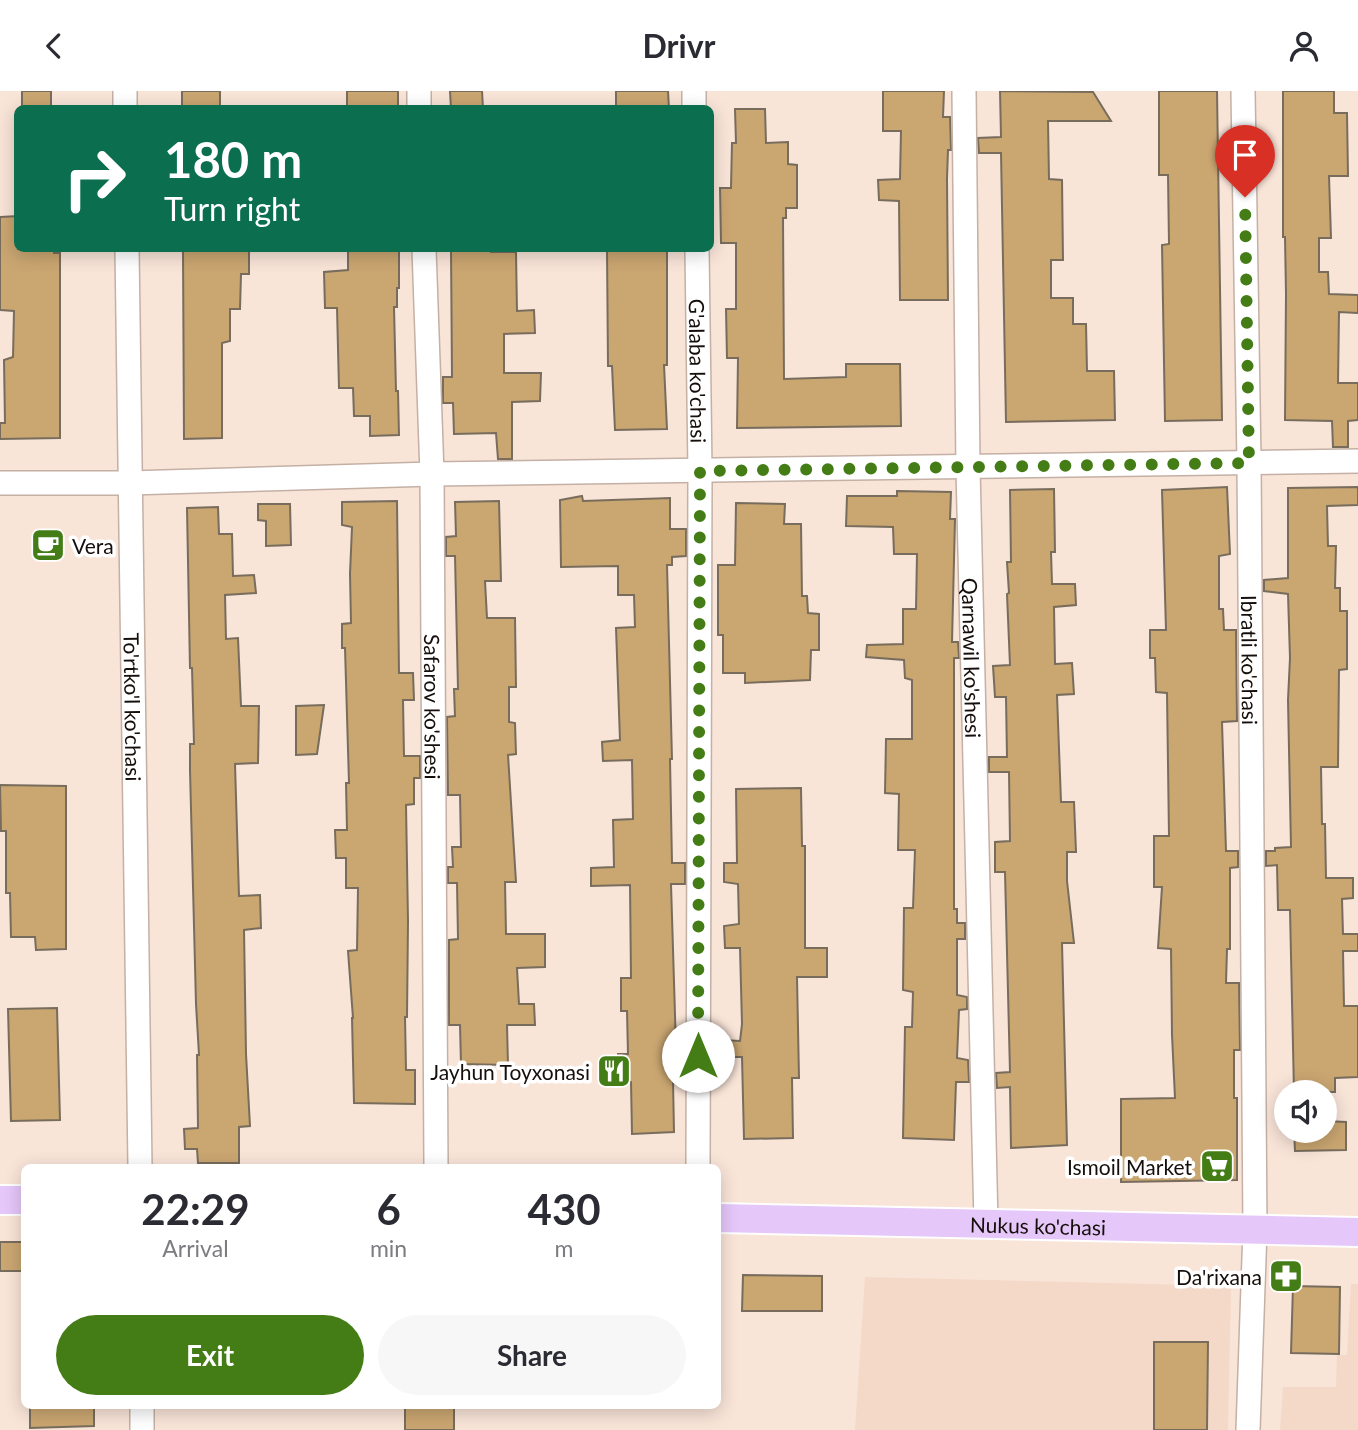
<!DOCTYPE html>
<style>
:root{--surface:#fff;--page:#f7f7f7;--text:#2b2b33;--muted:#7c7c81;--accent:#447d15}
body{margin:0;font-family:Lato,sans-serif;background:var(--page);color:var(--text);height:100vh;display:flex;flex-direction:column;font-size:26px;white-space:nowrap}
*{box-sizing:border-box;margin:0}
p{font-size:23px;color:var(--muted)}
.icon{flex:none;width:38px;height:38px;fill:none;stroke:currentColor;stroke-width:2;stroke-linecap:round;stroke-linejoin:round}
.map{position:relative;flex:1;overflow:hidden}
.drawer{position:absolute;left:21px;top:1073px;width:700px;height:245px;display:flex;flex-direction:column;background:var(--surface);border-radius:10px;box-shadow:0 4px 18px #0003}
.drawer>*{flex:none}
.guide{position:absolute;left:14px;top:14px;width:700px;height:147px;border-radius:10px;box-shadow:0 4px 18px #0003;background:#0b6e4f;color:#fff;overflow:hidden}
.controls{position:absolute;left:1274px;top:989px;display:grid;gap:14px}
.controls a{display:grid;place-items:center;width:63px;height:63px;border-radius:50%;background:var(--surface);box-shadow:0 4px 18px #0003;font-size:35px}
.pin{position:absolute;display:grid;place-items:center;width:60px;height:60px;color:#fff;margin:-72px -30px;border-radius:50% 50% 50% 0;rotate:-45deg;box-shadow:0 0 7px #0007}
.pin .icon{rotate:45deg}
.me{position:absolute;width:77px;margin:-38px;rotate:0deg;stroke-linejoin:round;filter:drop-shadow(0 0 5px #0008)}
.turn{display:flex;align-items:center;gap:24px;height:147px;padding:0 35px;font-size:32px}
.turn .icon{width:91px;height:91px;stroke-width:2.5}
.turn b{display:block;font-size:49px;line-height:60px}
.eta{display:flex;justify-content:space-evenly;align-items:center;height:119px;text-align:center}
.eta b{font-size:42px;font-weight:700;line-height:49px}
.cta{display:flex;gap:14px;margin-top:auto;padding:14px 35px}
.cta a{flex:1;height:80px;border-radius:42px;background:var(--accent);color:#fff;font-size:28px;font-weight:700;line-height:80px;text-align:center}
.cta a+a{background:var(--page);color:var(--text)}
header{display:flex;justify-content:space-between;align-items:center;height:91px;padding:0 35px;background:var(--surface);font-size:32px;font-weight:700}
.map>svg:first-child{display:block}
</style>
<header><svg class="icon" aria-label="back" viewBox="0 0 24 24"><path d="M15 5l-7 7 7 7"/></svg>Drivr<svg class="icon" aria-label="person" viewBox="0 0 24 24"><circle cx="12" cy="8" r="4"/><path d="M4 21q1-7 8-7t8 7"/></svg></header>
<div class="map">
<svg width="1358" height="1339" viewBox="0 0 1358 1339">
<rect width="100%" height="100%" fill="#f9e4d8"/>
<path fill="#f4d8c8" d="M 865,1186 L 1231,1195 L 1228,1339 L 855,1339 Z
M 1351,1193 L 1358,1193 L 1358,1339 L 1280,1339 L 1283,1296 L 1336,1296 L 1337,1264 L 1347,1264 Z"/>
<path fill="#caa671" stroke="#786d5d" stroke-width="2" d="M 22,0 L 51,0 L 51,18 L 22,18 Z
M 182,0 L 220,0 L 220,18 L 182,18 Z
M 347,0 L 398,0 L 398,18 L 347,18 Z
M 450,0 L 482,0 L 483,18 L 451,18 Z
M 616,0 L 668,0 L 669,18 L 616,18 Z
M 883,0 L 944,0 L 943,26 L 950,26 L 951,59 L 948,59 L 947,88 L 948,209 L 900,209 L 899,110 L 879,109 L 878,89 L 900,88 L 901,40 L 883,40 Z
M 1000,0 L 1093,1 L 1111,30 L 1048,30 L 1049,88 L 1062,89 L 1063,169 L 1051,169 L 1051,207 L 1073,207 L 1073,233 L 1086,233 L 1087,280 L 1114,280 L 1115,329 L 1006,331 L 1001,62 L 979,62 L 978,47 L 1001,46 Z
M 1159,0 L 1217,0 L 1222,329 L 1165,330 L 1162,154 L 1169,153 L 1168,84 L 1159,84 Z
M 1283,0 L 1334,0 L 1334,22 L 1347,22 L 1348,85 L 1329,85 L 1331,147 L 1319,147 L 1319,181 L 1328,181 L 1329,203 L 1358,204 L 1358,222 L 1339,221 L 1338,292 L 1358,292 L 1358,329 L 1348,330 L 1348,356 L 1333,356 L 1332,330 L 1285,329 L 1286,203 L 1285,146 L 1283,146 Z
M 735,18 L 765,18 L 766,52 L 788,51 L 788,73 L 797,74 L 797,117 L 786,117 L 786,127 L 783,127 L 784,288 L 846,286 L 846,273 L 900,273 L 901,335 L 737,337 L 738,267 L 727,267 L 726,218 L 736,218 L 736,152 L 721,152 L 720,97 L 731,97 L 732,52 L 736,52 Z
M 18,125 L 18,158 L 54,158 L 54,162 L 60,162 L 60,347 L 0,348 L 0,332 L 5,332 L 4,269 L 13,266 L 14,220 L 0,219 L 0,126 Z
M 183,158 L 249,158 L 249,183 L 241,183 L 240,218 L 230,218 L 230,250 L 222,252 L 222,347 L 184,348 Z
M 348,158 L 399,158 L 399,197 L 397,197 L 397,216 L 394,216 L 396,300 L 398,300 L 399,344 L 370,345 L 370,325 L 354,325 L 353,297 L 339,297 L 337,217 L 325,217 L 324,181 L 348,179 Z
M 451,158 L 491,158 L 491,161 L 516,161 L 517,220 L 534,219 L 535,242 L 504,243 L 504,282 L 541,282 L 540,310 L 512,311 L 512,368 L 498,368 L 496,342 L 454,343 L 453,312 L 443,312 L 443,286 L 452,286 Z
M 607,158 L 667,158 L 667,274 L 664,274 L 667,338 L 615,339 L 612,275 L 608,275 Z
M 1227,396 L 1230,463 L 1219,465 L 1219,518 L 1223,518 L 1224,539 L 1236,539 L 1237,630 L 1222,631 L 1226,760 L 1238,760 L 1238,776 L 1230,777 L 1230,858 L 1227,858 L 1226,892 L 1239,892 L 1240,959 L 1234,959 L 1234,1007 L 1237,1007 L 1237,1089 L 1121,1091 L 1121,1008 L 1175,1007 L 1172,944 L 1171,858 L 1158,857 L 1162,796 L 1154,796 L 1154,745 L 1169,745 L 1167,602 L 1156,601 L 1155,567 L 1150,567 L 1150,539 L 1166,539 L 1162,399 Z
M 1358,396 L 1358,414 L 1327,415 L 1328,455 L 1336,455 L 1335,497 L 1340,497 L 1340,520 L 1347,520 L 1347,578 L 1339,579 L 1338,676 L 1321,676 L 1322,733 L 1325,733 L 1326,787 L 1353,787 L 1353,807 L 1342,808 L 1343,843 L 1358,843 L 1358,860 L 1343,860 L 1344,915 L 1358,915 L 1358,986 L 1335,987 L 1335,1001 L 1294,1001 L 1290,819 L 1278,819 L 1277,774 L 1266,775 L 1266,760 L 1275,760 L 1275,757 L 1291,756 L 1288,609 L 1290,567 L 1288,503 L 1264,500 L 1264,489 L 1288,487 L 1288,397 Z
M 1054,398 L 1055,461 L 1051,461 L 1052,493 L 1075,493 L 1076,514 L 1054,516 L 1055,573 L 1072,572 L 1074,603 L 1057,604 L 1061,711 L 1074,711 L 1076,761 L 1067,761 L 1067,790 L 1074,852 L 1062,852 L 1067,1054 L 1011,1057 L 1010,996 L 997,997 L 996,982 L 1010,981 L 1005,781 L 995,781 L 995,751 L 1010,750 L 1009,681 L 989,681 L 989,666 L 1007,666 L 1006,606 L 995,606 L 993,575 L 1010,574 L 1007,503 L 1009,502 L 1007,471 L 1011,471 L 1010,399 Z
M 897,400 L 951,401 L 950,428 L 955,428 L 952,551 L 958,551 L 959,567 L 954,567 L 954,818 L 957,818 L 957,832 L 965,832 L 965,848 L 957,848 L 957,904 L 967,906 L 967,918 L 959,919 L 957,967 L 968,969 L 969,991 L 956,991 L 954,1049 L 903,1047 L 905,936 L 912,936 L 913,901 L 903,899 L 904,817 L 913,817 L 915,759 L 898,759 L 899,703 L 885,702 L 886,648 L 912,648 L 912,589 L 905,587 L 904,569 L 866,566 L 867,554 L 903,553 L 903,518 L 916,518 L 917,463 L 894,463 L 893,436 L 846,435 L 847,405 L 897,405 Z
M 582,405 L 583,410 L 670,407 L 670,438 L 686,438 L 686,465 L 672,466 L 672,474 L 667,474 L 672,668 L 670,668 L 672,772 L 685,772 L 685,793 L 671,793 L 677,989 L 673,989 L 674,1041 L 632,1043 L 631,991 L 618,991 L 618,963 L 628,963 L 627,920 L 621,920 L 621,887 L 631,887 L 630,794 L 591,795 L 591,777 L 614,776 L 613,729 L 633,728 L 632,669 L 603,670 L 602,651 L 620,649 L 616,537 L 635,536 L 634,504 L 618,504 L 618,475 L 561,476 L 560,409 Z
M 397,410 L 399,582 L 413,582 L 414,609 L 403,609 L 404,665 L 420,665 L 420,687 L 414,687 L 414,713 L 406,714 L 408,830 L 407,926 L 405,926 L 406,979 L 415,979 L 415,1013 L 354,1012 L 352,927 L 353,927 L 348,860 L 357,859 L 358,797 L 346,797 L 346,767 L 336,767 L 335,739 L 347,739 L 346,692 L 349,692 L 345,557 L 342,557 L 342,533 L 351,532 L 350,483 L 352,436 L 342,434 L 342,411 Z
M 499,410 L 501,490 L 485,490 L 487,527 L 515,527 L 516,596 L 509,596 L 509,631 L 515,632 L 516,663 L 508,664 L 516,791 L 505,791 L 506,843 L 545,843 L 545,876 L 517,877 L 519,913 L 534,913 L 535,934 L 507,934 L 508,974 L 461,973 L 460,934 L 449,934 L 449,849 L 458,848 L 457,792 L 448,792 L 448,776 L 453,776 L 452,756 L 461,756 L 460,704 L 448,704 L 447,626 L 455,625 L 454,598 L 458,598 L 455,465 L 446,465 L 446,446 L 456,445 L 455,411 Z
M 736,412 L 785,413 L 784,433 L 801,433 L 802,505 L 807,505 L 808,522 L 819,523 L 819,559 L 811,559 L 810,589 L 745,592 L 745,582 L 723,582 L 723,544 L 718,544 L 718,474 L 735,474 Z
M 258,413 L 290,413 L 291,454 L 266,455 L 266,430 L 258,429 Z
M 218,416 L 219,443 L 232,443 L 233,485 L 254,484 L 256,502 L 225,504 L 226,548 L 238,547 L 241,615 L 259,615 L 258,672 L 235,673 L 239,805 L 260,804 L 261,837 L 244,839 L 246,963 L 250,1035 L 239,1036 L 239,1072 L 198,1072 L 197,1058 L 185,1058 L 184,1038 L 198,1037 L 197,964 L 199,964 L 196,913 L 190,679 L 190,653 L 194,653 L 192,577 L 190,577 L 187,417 Z
M 324,614 L 317,663 L 296,664 L 296,615 Z
M 0,694 L 66,695 L 66,858 L 36,859 L 35,846 L 11,846 L 10,802 L 6,802 L 6,740 L 1,740 Z
M 801,697 L 802,755 L 805,755 L 805,857 L 827,857 L 827,886 L 797,886 L 799,987 L 792,987 L 793,1047 L 744,1048 L 742,966 L 722,966 L 724,949 L 740,950 L 742,933 L 740,857 L 725,857 L 724,835 L 739,833 L 738,793 L 724,791 L 724,772 L 737,772 L 736,698 Z
M 57,917 L 60,1029 L 11,1030 L 8,918 Z
M 1325,1030 L 1346,1031 L 1346,1059 L 1295,1060 L 1294,1040 L 1325,1040 Z
M 0,1151 L 24,1151 L 24,1180 L 0,1180 Z
M 743,1184 L 822,1185 L 822,1220 L 742,1220 Z
M 1293,1195 L 1340,1196 L 1339,1263 L 1291,1262 Z
M 1154,1251 L 1208,1251 L 1207,1339 L 1154,1339 Z
M 30,1314 L 94,1314 L 94,1335 L 30,1337 Z
M 405,1314 L 454,1314 L 454,1339 L 405,1339 Z"/>
<g fill="none" stroke-linecap="round" stroke-linejoin="round">
<g stroke="#c4b0a5" stroke-width="26">
<g id="minor">
<path d="M 125,0 L 125,18"/>
<path d="M 419,0 L 419,18"/>
<path d="M 694,0 L 694,18"/>
<path id="s1" d="M 964,0 L 968,377 L 986,1132"/>
<path id="s2" d="M 1243,0 L 1249,372 L 1255,1138 L 1248,1339"/>
<path id="s3" d="M 127,158 L 140,1076"/>
<path id="s4" d="M 424,158 L 432,383 L 436,1076"/>
<path id="s5" d="M 697,158 L 700,380 L 698,1076"/>
<path d="M 0,392 L 130,392 L 432,383 L 1358,370"/>
<path d="M 142,1314 L 142,1339"/>
</g>
</g>
<g stroke="#fff" stroke-width="32">
<g id="major">
<path d="M 0,1109 L 24,1109"/>
<path id="s6" d="M 718,1127 L 1358,1141"/>
</g>
</g>
<use href="#minor" stroke="#fff" stroke-width="23"/>
<use href="#major" stroke="#e5c7fa" stroke-width="28"/>
</g>
<g fill="none" stroke-linecap="round" stroke-linejoin="round">
<path stroke="#447d15" stroke-width="12" stroke-dasharray="0 21.6" d="M 698,965 L 700,380 L 1249,372 L 1245,106"/>
</g>
<defs>
<g id="cafe-square" transform="scale(1.75)"><rect x="-9" y="-9" width="18" height="18" rx="4" fill="#447d15" stroke="#fff"/><path d="M-5.5-4.5H6V0H3Q3 3.5 0 3.5H-2.5Q-5.5 3.5-5.5 0ZM3-3.2v2h1.7v-2ZM-6 4.5H4V6H-6Z" fill="#fff"/></g>
<g id="restaurant-square" transform="scale(1.75)"><rect x="-9" y="-9" width="18" height="18" rx="4" fill="#447d15" stroke="#fff"/><path d="M-5-6h1v4h1v-4h1v4h1v-4h1v5L-1.5 .5V6h-2V.5L-5-1ZM5-6V6H3V1.5H1.5Q1.5-4 5-6Z" fill="#fff"/></g>
<g id="supermarket-square" transform="scale(1.75)"><rect x="-9" y="-9" width="18" height="18" rx="4" fill="#447d15" stroke="#fff"/><path d="M-6-5.5h2.5l.6 2H6L4.5 2H-2.5L-4.4-4H-6ZM-1.5 3.2a1.3 1.3 0 1 0 .1 0ZM3 3.2a1.3 1.3 0 1 0 .1 0Z" fill="#fff"/></g>
<g id="pharmacy-square" transform="scale(1.75)"><rect x="-9" y="-9" width="18" height="18" rx="4" fill="#447d15" stroke="#fff"/><path d="M-2-6h4v4h4v4h-4v4h-4v-4h-4v-4h4Z" fill="#fff"/></g>
</defs>
<g fill-rule="evenodd">
<use href="#cafe-square" x="48" y="454"/>
<use href="#restaurant-square" x="614" y="980"/>
<use href="#supermarket-square" x="1217" y="1075"/>
<use href="#pharmacy-square" x="1286" y="1185"/>
</g>
<g text-anchor="middle" dominant-baseline="central" stroke-width="7" stroke-linejoin="round" paint-order="stroke">
<g font-size="21" fill="#150e0a" stroke="#fff">
<text stroke="none"><textPath href="#s5" startOffset="122">G'alaba ko'chasi</textPath></text>
<text stroke="none"><textPath href="#s1" startOffset="567">Qarnawil ko'shesi</textPath></text>
<text stroke="none"><textPath href="#s2" startOffset="569">Ibratli ko'chasi</textPath></text>
<text stroke="none"><textPath href="#s3" startOffset="458">To'rtko'l ko'chasi</textPath></text>
<text stroke="none"><textPath href="#s4" startOffset="458">Safarov ko'shesi</textPath></text>
<text stroke="none"><textPath href="#s6" startOffset="320">Nukus ko'chasi</textPath></text>
</g>
<g font-size="21" fill="#150e0a" stroke="#fff" text-anchor="end">
<text x="72" y="454" text-anchor="start">Vera</text>
<text x="590" y="980">Jayhun Toyxonasi</text>
<text x="1192" y="1075">Ismoil Market</text>
<text x="1262" y="1185">Da'rixana</text>
</g>
</g>
</svg>
<div class="controls">
<a><svg class="icon" aria-label="sound" viewBox="0 0 24 24"><path d="M4 9h4l5-4v14l-5-4H4zM17 9q2 3 0 6"/></svg></a>
</div>
<div class="pin" style="left:1245px;top:106px;background:#d93025"><svg class="icon" aria-label="arrive" viewBox="0 0 24 24"><path d="M6 21V4h12l-3 4 3 4H6"/></svg></div>
<svg class="me" style="left:698px;top:965px" viewBox="-20 -20 40 40"><circle r="19" fill="#fff"/><path d="M0-13L10 11 0 6-10 11z" fill="#447d15"/></svg>
<div class="guide">
<div class="turn"><svg class="icon" aria-label="right" viewBox="0 0 24 24"><path d="M7 20v-9h11M14 6l5 5-5 5"/></svg><div><b>180 m</b>Turn right</div></div>
</div>
<section class="drawer">
<div class="eta">
<div><b>22:29</b><p>Arrival</p></div>
<div><b>6</b><p>min</p></div>
<div><b>430</b><p>m</p></div>
</div>
<div class="cta"><a>Exit</a><a>Share</a></div>
</section>
</div>
